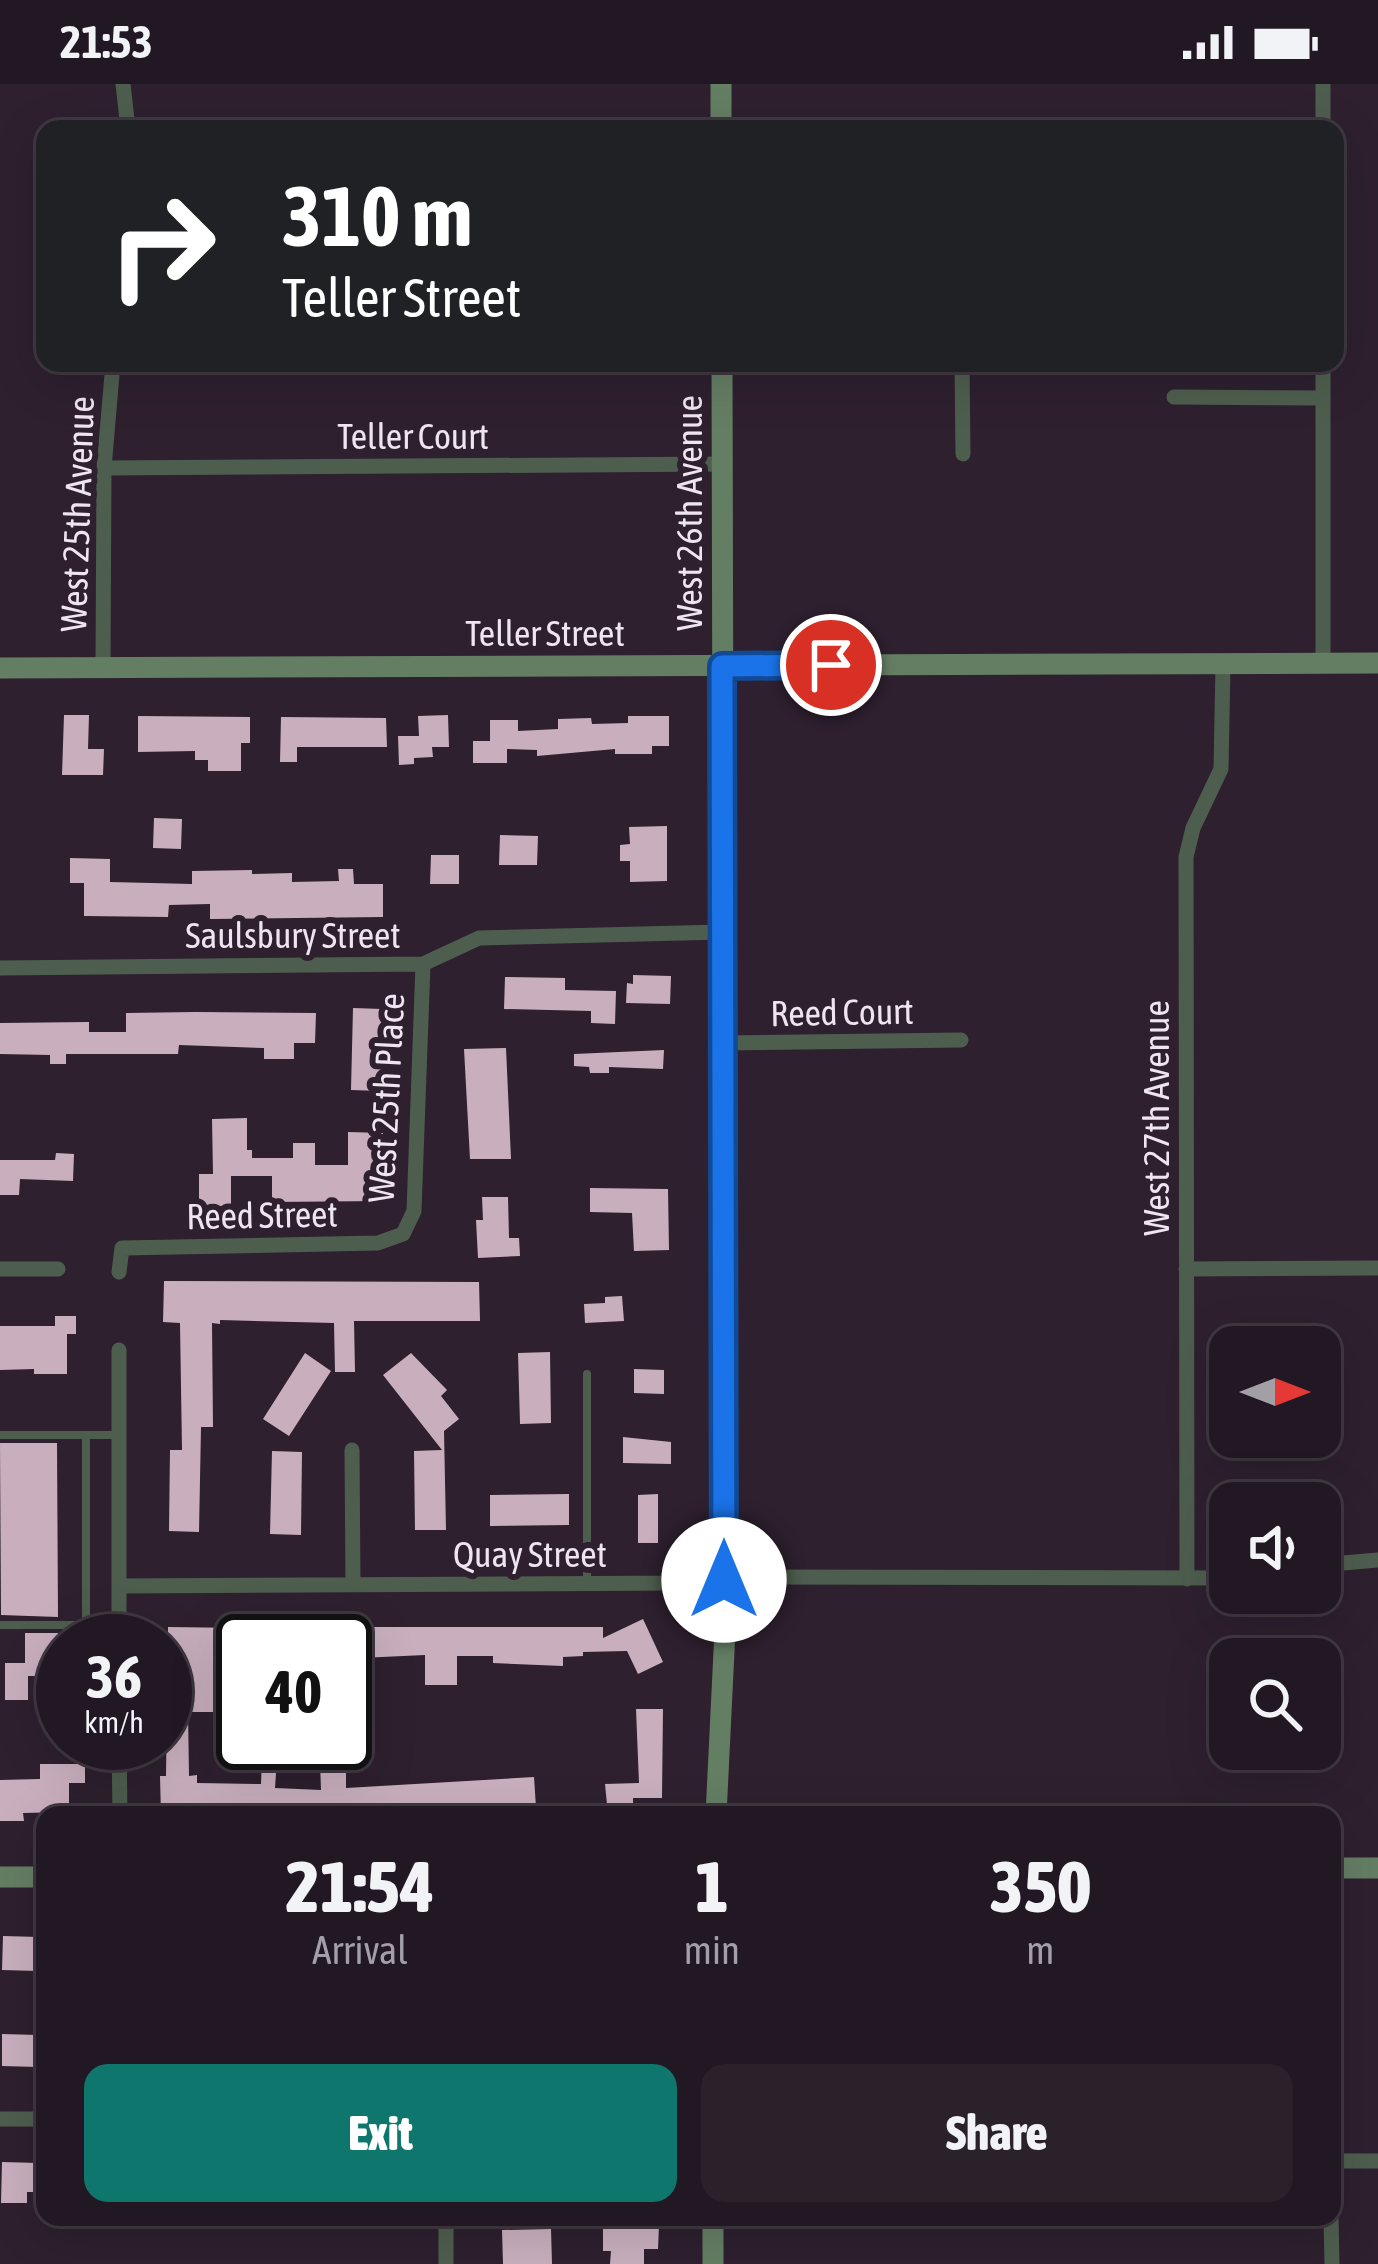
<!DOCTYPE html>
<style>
:root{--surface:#221823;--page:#2a212b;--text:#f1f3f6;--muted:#a2a0a6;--line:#3f3741;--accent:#0f766e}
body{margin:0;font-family:"Asap Condensed",sans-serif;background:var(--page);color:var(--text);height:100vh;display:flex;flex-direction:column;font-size:45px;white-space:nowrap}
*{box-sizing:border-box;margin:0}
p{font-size:39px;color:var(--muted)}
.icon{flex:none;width:66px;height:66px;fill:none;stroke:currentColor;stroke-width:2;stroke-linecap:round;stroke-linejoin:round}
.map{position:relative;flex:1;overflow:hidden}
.drawer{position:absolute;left:36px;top:1722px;width:1305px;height:420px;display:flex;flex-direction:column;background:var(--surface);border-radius:24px;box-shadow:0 12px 48px #0002,0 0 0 3px var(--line)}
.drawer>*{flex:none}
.hud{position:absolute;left:36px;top:36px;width:1308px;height:252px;border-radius:24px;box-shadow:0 12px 48px #0002,0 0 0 3px var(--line);background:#202124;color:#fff;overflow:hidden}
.needle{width:78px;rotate:90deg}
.fabs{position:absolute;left:1209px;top:1242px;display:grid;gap:24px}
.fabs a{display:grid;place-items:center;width:132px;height:132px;border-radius:24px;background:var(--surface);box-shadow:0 12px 48px #0002,0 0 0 3px var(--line);font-size:60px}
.speed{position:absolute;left:36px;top:1530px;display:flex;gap:24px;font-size:60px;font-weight:700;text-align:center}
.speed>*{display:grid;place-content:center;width:156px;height:156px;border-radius:50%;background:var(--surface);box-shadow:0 12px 48px #0002,0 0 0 3px var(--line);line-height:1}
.speed small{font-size:30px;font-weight:400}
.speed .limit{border:6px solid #111;border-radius:18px;background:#fff;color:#111}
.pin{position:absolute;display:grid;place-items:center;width:102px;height:102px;color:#fff;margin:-51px;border:6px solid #fff;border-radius:50%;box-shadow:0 3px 12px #0007}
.me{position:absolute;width:132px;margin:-66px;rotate:0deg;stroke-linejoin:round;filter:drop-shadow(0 0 9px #0008)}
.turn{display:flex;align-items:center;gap:42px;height:252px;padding:0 48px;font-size:54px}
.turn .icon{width:156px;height:156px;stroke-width:2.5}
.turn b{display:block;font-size:84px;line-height:102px}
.eta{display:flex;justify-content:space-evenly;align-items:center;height:204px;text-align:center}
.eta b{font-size:72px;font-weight:800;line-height:84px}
.action{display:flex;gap:24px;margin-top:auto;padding:24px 48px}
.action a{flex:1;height:138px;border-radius:24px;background:var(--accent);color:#fff;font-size:48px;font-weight:800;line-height:138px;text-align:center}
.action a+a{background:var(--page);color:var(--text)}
.status{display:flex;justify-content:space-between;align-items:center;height:84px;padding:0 60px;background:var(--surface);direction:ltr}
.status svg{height:33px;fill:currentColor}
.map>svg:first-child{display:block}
</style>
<div class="status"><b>21:53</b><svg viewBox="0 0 49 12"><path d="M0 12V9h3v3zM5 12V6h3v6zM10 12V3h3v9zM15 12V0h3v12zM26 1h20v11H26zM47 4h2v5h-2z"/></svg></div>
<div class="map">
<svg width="1378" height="2180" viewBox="0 0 1378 2180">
<rect width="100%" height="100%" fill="#2e202f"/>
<path fill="#c9afbe" d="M 64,631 L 89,631 L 88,665 L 104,665 L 103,691 L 62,691 Z
M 448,631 L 449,663 L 432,663 L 433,673 L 414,674 L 414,680 L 399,681 L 398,652 L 419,652 L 418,632 Z
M 138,632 L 250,633 L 250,659 L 241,659 L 241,687 L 208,687 L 208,676 L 195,676 L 195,667 L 138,668 Z
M 628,632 L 669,632 L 669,662 L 652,662 L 652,670 L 615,670 L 615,665 L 537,672 L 537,666 L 507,665 L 507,679 L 473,679 L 473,657 L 490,657 L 490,636 L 518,636 L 518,647 L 558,645 L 558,635 L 591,634 L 592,640 L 628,639 Z
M 281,633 L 386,634 L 387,663 L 297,663 L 297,678 L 280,678 Z
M 154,734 L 182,735 L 181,765 L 153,764 Z
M 667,742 L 667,797 L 630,798 L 630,777 L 620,777 L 620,761 L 630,760 L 629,743 Z
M 500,751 L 538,752 L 537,781 L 499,781 Z
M 431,771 L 459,771 L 459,800 L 430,800 Z
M 70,774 L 110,775 L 110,798 L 192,800 L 192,787 L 252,786 L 252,790 L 292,789 L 292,798 L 339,797 L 338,785 L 353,785 L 354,800 L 383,800 L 383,833 L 210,835 L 210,820 L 169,821 L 168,833 L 84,832 L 84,799 L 70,799 Z
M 633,891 L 671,892 L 670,920 L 626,919 L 627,899 L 633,900 Z
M 505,893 L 565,894 L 565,906 L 616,907 L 615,940 L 591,939 L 591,927 L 504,925 Z
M 353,924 L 382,925 L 381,1007 L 351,1006 Z
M 195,928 L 316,929 L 315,959 L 294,959 L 294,975 L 264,975 L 264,964 L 179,961 L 178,970 L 66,970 L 66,980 L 50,980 L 50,971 L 0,970 L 0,939 L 89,938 L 89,948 L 126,948 L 126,929 Z
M 506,964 L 511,1075 L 470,1075 L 464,965 Z
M 664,966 L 663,985 L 609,983 L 609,989 L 590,989 L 589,983 L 574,982 L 574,970 Z
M 247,1034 L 247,1066 L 252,1066 L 252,1074 L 293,1074 L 293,1059 L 315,1059 L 315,1081 L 348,1081 L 348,1048 L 383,1049 L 382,1117 L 272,1118 L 272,1092 L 231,1092 L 231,1122 L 199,1122 L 199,1090 L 213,1090 L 212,1035 Z
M 56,1069 L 74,1070 L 73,1097 L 20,1095 L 19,1111 L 0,1111 L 0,1076 L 55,1076 Z
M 590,1104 L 668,1105 L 669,1166 L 634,1167 L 632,1129 L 590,1128 Z
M 482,1113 L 508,1113 L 509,1154 L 519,1154 L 520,1172 L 478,1174 L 476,1136 L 483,1136 Z
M 164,1197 L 479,1198 L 480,1237 L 354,1237 L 355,1288 L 335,1288 L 334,1239 L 220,1236 L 220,1240 L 212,1239 L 213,1343 L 201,1343 L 199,1448 L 169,1447 L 170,1366 L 182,1366 L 180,1239 L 163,1238 Z
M 622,1212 L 624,1237 L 585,1239 L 584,1220 L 605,1219 L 605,1213 Z
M 55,1232 L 76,1232 L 76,1250 L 67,1250 L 67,1290 L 34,1290 L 34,1285 L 0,1286 L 0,1242 L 55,1242 Z
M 550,1268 L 551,1339 L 520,1340 L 518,1269 Z
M 305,1269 L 331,1287 L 289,1352 L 263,1335 Z
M 411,1269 L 447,1306 L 441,1312 L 459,1335 L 444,1347 L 446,1446 L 415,1446 L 414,1367 L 442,1366 L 383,1291 Z
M 634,1285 L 664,1286 L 664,1310 L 634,1309 Z
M 623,1353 L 671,1358 L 671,1380 L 623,1379 Z
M 0,1359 L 57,1359 L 58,1533 L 1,1531 Z
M 272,1367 L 302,1368 L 301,1451 L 270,1450 Z
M 569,1410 L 569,1441 L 490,1442 L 490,1411 Z
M 658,1410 L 658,1459 L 638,1459 L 638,1411 Z
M 643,1535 L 663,1578 L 638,1590 L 627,1567 L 583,1568 L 583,1572 L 563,1573 L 563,1582 L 493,1579 L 493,1572 L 457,1572 L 457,1601 L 425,1601 L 425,1571 L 360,1574 L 360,1588 L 345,1587 L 345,1543 L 603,1543 L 603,1554 Z
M 168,1543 L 243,1544 L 243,1628 L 188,1628 L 189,1692 L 197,1691 L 197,1699 L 261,1700 L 262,1673 L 277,1674 L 275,1704 L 321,1706 L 320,1678 L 346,1678 L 346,1704 L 534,1693 L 536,1723 L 487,1725 L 487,1731 L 161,1731 L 160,1692 L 166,1692 Z
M 25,1549 L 58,1549 L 58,1560 L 63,1560 L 63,1592 L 28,1592 L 28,1616 L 5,1616 L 5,1579 L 25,1579 Z
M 636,1625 L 663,1625 L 662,1714 L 633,1714 L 633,1731 L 608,1731 L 605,1700 L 639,1699 Z
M 40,1680 L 85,1680 L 85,1699 L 69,1699 L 69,1728 L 23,1729 L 24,1737 L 0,1737 L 0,1696 L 40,1695 Z
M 3,1852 L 39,1853 L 38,1887 L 2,1886 Z
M 2,1950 L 38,1951 L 37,1983 L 2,1982 Z
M 2,2078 L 39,2079 L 38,2108 L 27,2108 L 27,2119 L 1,2119 Z
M 603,2140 L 659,2141 L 658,2165 L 644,2165 L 644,2180 L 610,2180 L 611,2167 L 603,2167 Z
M 551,2145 L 552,2180 L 503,2180 L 502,2146 Z"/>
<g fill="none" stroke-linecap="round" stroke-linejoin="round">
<path stroke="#4e5e4e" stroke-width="8" d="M 587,1290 L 587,1498
M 0,1351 L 118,1351
M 86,1352 L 86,1541 L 117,1542
M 0,1541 L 86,1541"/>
<path stroke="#4e5e4e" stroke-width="15" d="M 123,0 L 128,45
M 1323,45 L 1323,0
M 962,279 L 963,370
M 1323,279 L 1323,579
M 1174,313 L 1323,314
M 104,384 L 722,380
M 103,583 L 104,384 L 113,279
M 0,884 L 423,880 L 479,854 L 723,848
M 723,959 L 961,956
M 0,1185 L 58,1185
M 1186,1185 L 1378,1184
M 119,1188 L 122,1164 L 378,1159 L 403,1150 L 414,1127 L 423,880
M 119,1266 L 119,1557
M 352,1366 L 353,1500
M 1320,1481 L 1378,1476
M 1187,1495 L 1186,773 L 1193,744 L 1221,685 L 1223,580
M 119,1502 L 679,1499 L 762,1493 L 1230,1494
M 119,1659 L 120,1731
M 1332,1901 L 1333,1784
M 0,2035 L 45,2035
M 1332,2077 L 1378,2077
M 1331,2133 L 1332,2180
M 446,2180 L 446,2133"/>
<path stroke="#647e64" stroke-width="21" d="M 721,0 L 721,45
M 0,584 L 1378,579
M 716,1731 L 725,1547 L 722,279
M 1332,1784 L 1378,1784
M 0,1793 L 45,1793
M 713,2133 L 713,2180"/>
</g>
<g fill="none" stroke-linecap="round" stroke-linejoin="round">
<g stroke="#114b97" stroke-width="30">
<path id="route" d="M 724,1496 L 722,582 L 831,581"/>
</g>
<use href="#route" stroke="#1a73e8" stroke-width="21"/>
</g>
<g text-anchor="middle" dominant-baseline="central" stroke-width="12" stroke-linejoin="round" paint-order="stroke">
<g font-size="36" fill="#efe5f0" stroke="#2e202f">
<text x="413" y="352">Teller Court</text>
<text transform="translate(689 429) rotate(-90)">West 26th Avenue</text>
<text transform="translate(77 430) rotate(-88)">West 25th Avenue</text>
<text x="545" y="549">Teller Street</text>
<text x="293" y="851">Saulsbury Street</text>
<text transform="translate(842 928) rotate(-1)">Reed Court</text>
<text transform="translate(386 1014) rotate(-87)">West 25th Place</text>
<text transform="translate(1156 1034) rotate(-90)">West 27th Avenue</text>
<text transform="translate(262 1131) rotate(-1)">Reed Street</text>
<text x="530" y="1470">Quay Street</text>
</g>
</g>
</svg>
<div class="fabs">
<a><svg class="needle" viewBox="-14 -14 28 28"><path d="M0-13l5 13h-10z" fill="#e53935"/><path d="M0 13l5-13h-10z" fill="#a2a0a6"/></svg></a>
<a><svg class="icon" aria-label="sound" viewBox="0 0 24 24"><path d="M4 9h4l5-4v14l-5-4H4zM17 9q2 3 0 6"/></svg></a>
<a><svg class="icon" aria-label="search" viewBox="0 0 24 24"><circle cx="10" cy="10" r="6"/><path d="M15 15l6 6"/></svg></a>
</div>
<div class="speed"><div>36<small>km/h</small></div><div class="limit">40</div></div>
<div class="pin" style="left:831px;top:581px;background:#d93025"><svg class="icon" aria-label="arrive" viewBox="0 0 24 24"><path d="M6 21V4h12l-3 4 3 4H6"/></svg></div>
<svg class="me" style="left:724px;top:1496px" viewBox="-20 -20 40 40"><circle r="19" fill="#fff"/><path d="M0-13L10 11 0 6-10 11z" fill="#1a73e8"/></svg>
<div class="hud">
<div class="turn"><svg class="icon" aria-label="right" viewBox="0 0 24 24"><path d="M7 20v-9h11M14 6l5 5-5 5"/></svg><div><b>310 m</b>Teller Street</div></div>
</div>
<section class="drawer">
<div class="eta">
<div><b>21:54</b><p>Arrival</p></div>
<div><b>1</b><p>min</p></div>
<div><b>350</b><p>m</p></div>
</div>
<div class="action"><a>Exit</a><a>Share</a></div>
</section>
</div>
